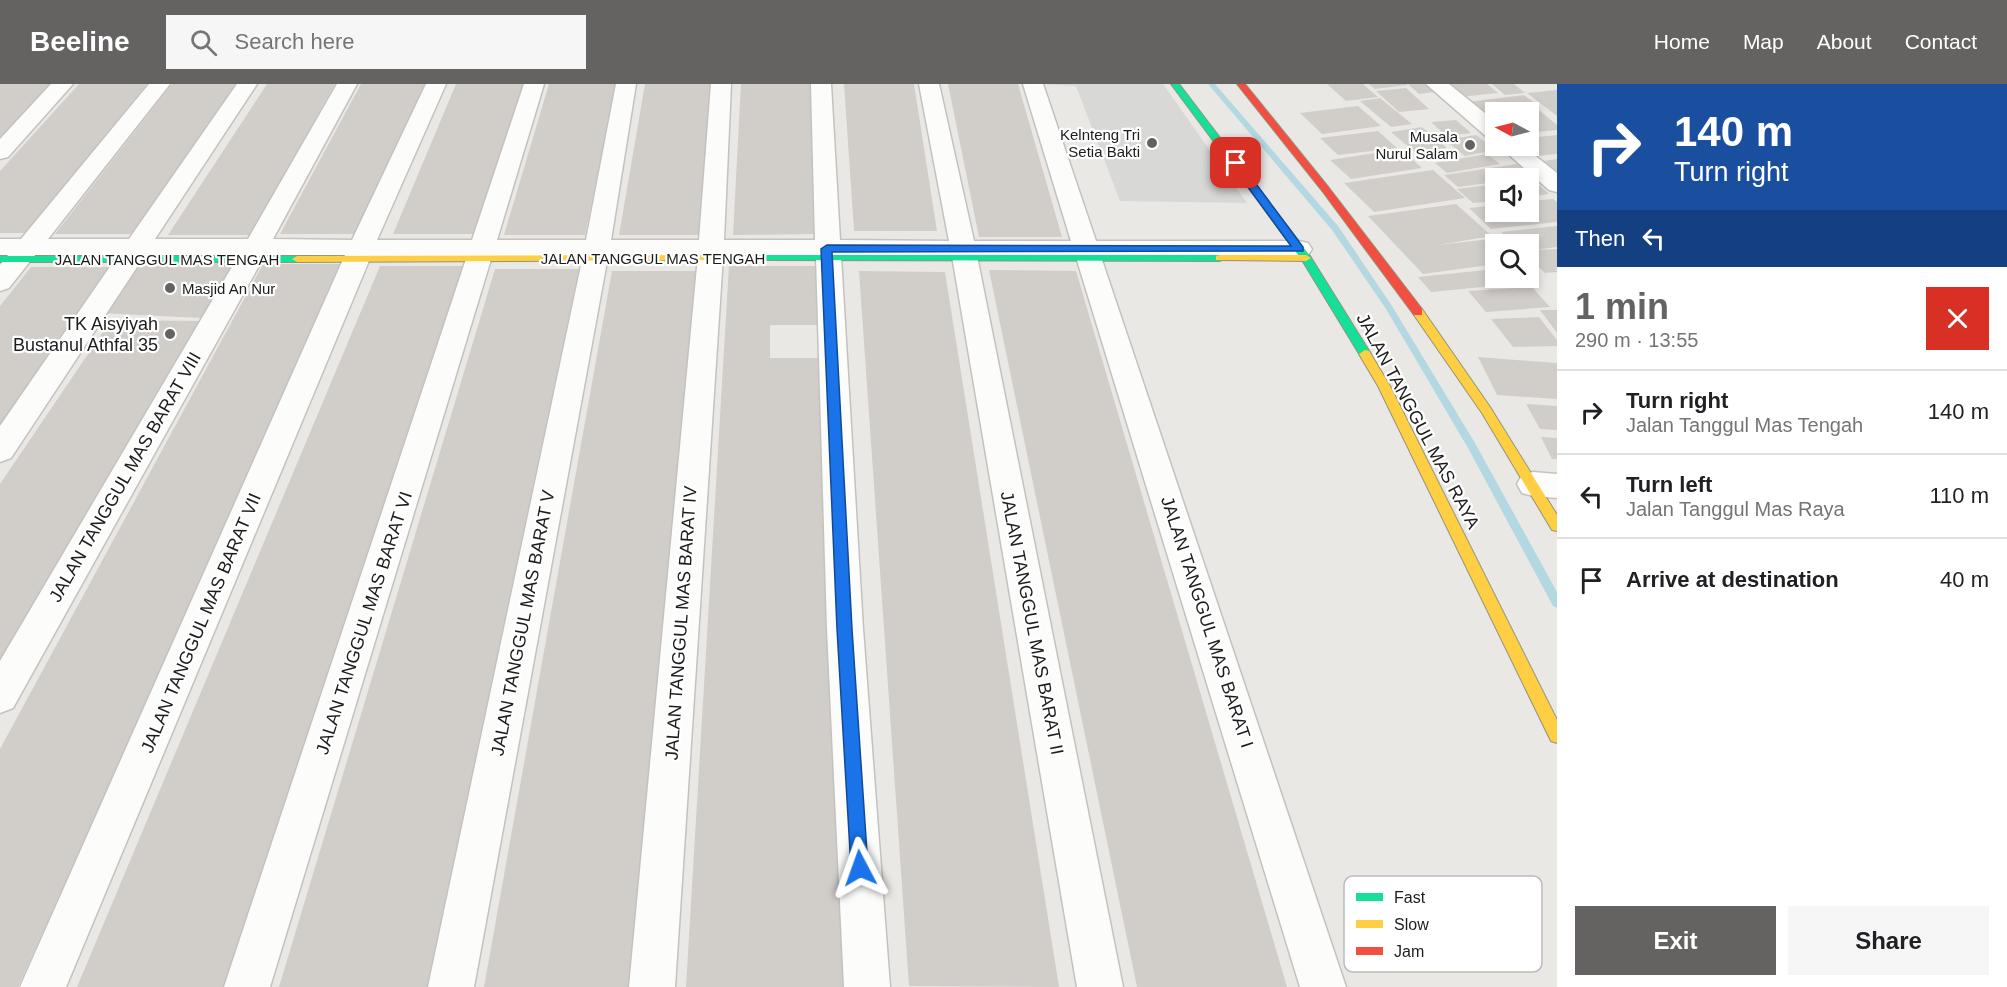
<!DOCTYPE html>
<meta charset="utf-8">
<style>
:root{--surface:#fff;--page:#f6f6f6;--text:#202124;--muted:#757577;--line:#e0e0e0;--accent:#646362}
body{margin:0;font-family:Arial,sans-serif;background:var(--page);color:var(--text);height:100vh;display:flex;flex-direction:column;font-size:22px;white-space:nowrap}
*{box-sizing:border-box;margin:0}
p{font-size:20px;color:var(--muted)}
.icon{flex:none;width:33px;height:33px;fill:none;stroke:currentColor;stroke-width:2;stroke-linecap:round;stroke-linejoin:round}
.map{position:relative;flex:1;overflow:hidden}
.drawer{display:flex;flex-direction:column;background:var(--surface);width:450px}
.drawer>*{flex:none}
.guide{background:#1a4fa0;color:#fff;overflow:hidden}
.needle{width:39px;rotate:277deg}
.fabs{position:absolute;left:1485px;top:18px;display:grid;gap:12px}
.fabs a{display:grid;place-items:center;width:54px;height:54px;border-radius:0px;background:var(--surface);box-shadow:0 3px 9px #0003;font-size:30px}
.pin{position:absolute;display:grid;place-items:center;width:51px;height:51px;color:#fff;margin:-26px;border-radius:12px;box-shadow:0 3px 9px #0006}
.me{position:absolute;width:66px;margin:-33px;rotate:356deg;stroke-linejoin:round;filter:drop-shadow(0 0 4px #0008)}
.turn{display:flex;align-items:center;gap:21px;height:126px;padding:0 18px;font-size:27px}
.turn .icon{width:78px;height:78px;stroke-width:2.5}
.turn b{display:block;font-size:42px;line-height:51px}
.then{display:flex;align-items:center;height:57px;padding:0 18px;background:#0003;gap:12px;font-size:22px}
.round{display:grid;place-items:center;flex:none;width:63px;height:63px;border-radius:0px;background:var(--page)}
.headline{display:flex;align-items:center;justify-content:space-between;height:102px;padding:0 18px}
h1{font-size:36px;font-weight:800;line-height:45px;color:var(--accent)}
.primary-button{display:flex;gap:12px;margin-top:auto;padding:12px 18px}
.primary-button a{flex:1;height:69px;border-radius:0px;background:var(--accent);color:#fff;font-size:24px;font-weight:800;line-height:69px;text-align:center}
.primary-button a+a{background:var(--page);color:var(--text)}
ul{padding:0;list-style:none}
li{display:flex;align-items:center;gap:18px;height:84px;padding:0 18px;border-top:2px solid var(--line)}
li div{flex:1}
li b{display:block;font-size:22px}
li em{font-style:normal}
header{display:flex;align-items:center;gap:36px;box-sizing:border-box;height:84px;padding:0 30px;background:var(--accent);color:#fff}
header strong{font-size:28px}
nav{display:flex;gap:33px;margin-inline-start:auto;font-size:21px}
.search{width:420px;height:54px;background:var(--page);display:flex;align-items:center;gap:15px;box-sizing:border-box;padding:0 21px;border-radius:0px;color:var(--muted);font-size:22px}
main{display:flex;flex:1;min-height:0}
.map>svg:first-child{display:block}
</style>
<header>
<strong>Beeline</strong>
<div class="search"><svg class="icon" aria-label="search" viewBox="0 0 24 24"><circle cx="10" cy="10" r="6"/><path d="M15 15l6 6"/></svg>Search here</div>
<nav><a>Home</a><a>Map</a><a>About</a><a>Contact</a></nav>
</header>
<main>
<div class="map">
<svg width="1557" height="903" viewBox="0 0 1557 903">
<rect width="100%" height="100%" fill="#eae8e4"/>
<path fill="#d8d8d6" d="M 1040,0 L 1163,0 L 1247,119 L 1120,117 L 1076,2 Z"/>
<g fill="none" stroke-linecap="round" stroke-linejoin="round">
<path fill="#b3d8e1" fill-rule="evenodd" d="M 1208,0 L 1215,0 L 1338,142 L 1392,222 L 1475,359 L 1557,508 L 1557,524 L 1553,522 L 1468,364 L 1386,225 L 1332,146 Z"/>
</g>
<path fill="#d1ceca" d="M 0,0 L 51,0 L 0,54 Z
M 79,0 L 147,0 L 26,149 L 0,149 L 0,87 Z
M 172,0 L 240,0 L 136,150 L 55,150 Z
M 267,0 L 335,0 L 250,151 L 168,151 Z
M 361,0 L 429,0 L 361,150 L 280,150 Z
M 456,0 L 524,0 L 474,150 L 393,150 Z
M 549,0 L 617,0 L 585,151 L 504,151 Z
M 645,0 L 713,0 L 700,151 L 619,151 Z
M 741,0 L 811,0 L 817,150 L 733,151 Z
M 844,0 L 914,0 L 937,147 L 854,147 Z
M 948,0 L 1018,0 L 1062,153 L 979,153 Z
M 1327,0 L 1363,0 L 1378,13 L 1346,17 Z
M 1369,0 L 1407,0 L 1407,1 L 1375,5 Z
M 1408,0 L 1424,0 L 1434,8 L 1419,10 Z
M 1444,0 L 1487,0 L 1498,9 L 1460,13 Z
M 1492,0 L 1514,0 L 1525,9 L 1505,11 Z
M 1406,4 L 1429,25 L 1399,28 L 1376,7 Z
M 1557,6 L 1557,32 L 1527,9 Z
M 1524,11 L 1536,20 L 1479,28 L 1467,18 Z
M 1380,14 L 1412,40 L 1391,43 L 1360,17 Z
M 1358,22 L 1381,42 L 1322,50 L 1300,29 Z
M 1540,27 L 1557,41 L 1557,46 L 1528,49 L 1528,28 Z
M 1456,36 L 1471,49 L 1446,52 L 1431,38 Z
M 1422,43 L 1447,64 L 1416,69 L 1391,48 Z
M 1378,47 L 1397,64 L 1338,71 L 1320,54 Z
M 1476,51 L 1495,66 L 1465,72 L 1445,56 Z
M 1557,51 L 1557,70 L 1537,72 L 1524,62 L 1528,62 L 1528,54 Z
M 1401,65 L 1422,84 L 1351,95 L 1330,76 Z
M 1487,70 L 1500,80 L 1447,89 L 1435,79 Z
M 1557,75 L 1557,93 L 1538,78 Z
M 1523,79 L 1538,91 L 1496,94 L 1496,98 L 1458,103 L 1444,91 Z
M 1433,86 L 1465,114 L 1374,128 L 1344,99 Z
M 1533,96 L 1549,110 L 1528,113 L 1528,97 Z
M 1496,100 L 1496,117 L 1473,119 L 1457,105 Z
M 1553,115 L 1557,118 L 1557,138 L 1491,145 L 1469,124 L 1496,121 L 1496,128 L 1528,128 L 1528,117 Z
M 1456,120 L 1492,152 L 1437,161 L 1499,154 L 1506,160 L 1496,160 L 1496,180 L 1423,190 L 1368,132 Z
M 1557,142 L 1557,163 L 1534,166 L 1557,165 L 1557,188 L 1545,189 L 1528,172 L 1528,160 L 1514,160 L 1501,148 Z
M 140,176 L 239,179 L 201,234 L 99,229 Z
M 263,180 L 347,180 L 18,903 L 0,903 L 0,665 Z
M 380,182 L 464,182 L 224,903 L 77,903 Z
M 729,182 L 818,182 L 820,241 L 770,241 L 770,274 L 821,274 L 843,903 L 686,903 Z
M 31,183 L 115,183 L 0,347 L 0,222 Z
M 495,185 L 579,185 L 427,903 L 279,903 Z
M 1496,185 L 1496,194 L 1529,194 L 1534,198 L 1431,208 L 1418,193 Z
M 989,186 L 1076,187 L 1287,903 L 1137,903 Z
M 612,187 L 697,187 L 630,903 L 484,903 Z
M 859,187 L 945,188 L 1059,903 L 909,902 Z
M 1532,203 L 1550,223 L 1486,228 L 1468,207 Z
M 1540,226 L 1557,226 L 1557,249 Z
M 1539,233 L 1557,256 L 1557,262 L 1513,263 L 1491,235 Z
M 111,236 L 199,237 L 0,575 L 0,400 Z
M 1478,273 L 1557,279 L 1557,315 L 1497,311 Z
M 1526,320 L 1557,322 L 1557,346 L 1540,345 Z
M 1541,353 L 1557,354 L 1557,375 L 1552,375 Z"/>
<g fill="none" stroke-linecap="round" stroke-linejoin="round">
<g stroke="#c3c2c0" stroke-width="3">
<path id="street" d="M 51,0 L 73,0 L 8,73 L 0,75 L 0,55 Z
M 149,0 L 170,0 L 48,155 L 129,155 L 237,0 L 257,0 L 155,155 L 248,155 L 337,0 L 357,0 L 273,155 L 352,156 L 426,0 L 446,0 L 377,156 L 472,156 L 524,0 L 544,0 L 497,156 L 586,156 L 616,0 L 636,0 L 611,156 L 699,156 L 711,0 L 731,0 L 724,156 L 815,156 L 811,0 L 831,0 L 840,156 L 949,157 L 919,0 L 939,0 L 974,157 L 1071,157 L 1023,0 L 1043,0 L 1096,157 L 1299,157 L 1308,159 L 1312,165 L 1308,171 L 1299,173 L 1101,173 L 1346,903 L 1300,903 L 1076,173 L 977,172 L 1123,903 L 1077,903 L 952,172 L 841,172 L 863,545 L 890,903 L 844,903 L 827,545 L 816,172 L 723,172 L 675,903 L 629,903 L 698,172 L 608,172 L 474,903 L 428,903 L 583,172 L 492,172 L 270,903 L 224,903 L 467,172 L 371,172 L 66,903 L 20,903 L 345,171 L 265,171 L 13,624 L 0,629 L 0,577 L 239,171 L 145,171 L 11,374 L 0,378 L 0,342 L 118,171 L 35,171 L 9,204 L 0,207 L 0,181 L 8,171 L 0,171 L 0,155 L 21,155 Z
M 1426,0 L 1449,0 L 1496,38 L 1496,56 L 1488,54 Z
M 1499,62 L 1523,62 L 1557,89 L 1557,108 L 1549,106 Z
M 1533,388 L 1557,390 L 1557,414 L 1533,412 L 1522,409 L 1517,400 L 1522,391 Z"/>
</g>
<g stroke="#93947c" stroke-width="2">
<path id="fast" d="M 1171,0 L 1179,0 L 1310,172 L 1371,270 L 1369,273 L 1361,273 L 1302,176 Z
M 730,171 L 1220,171 L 1225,174 L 1220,177 L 726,176 L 726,172 Z
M 0,172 L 297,172 L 302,175 L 297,178 L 0,178 Z"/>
</g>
<g stroke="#93947c" stroke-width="2">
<path id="slow" d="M 730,171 L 734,172 L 734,176 L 297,178 L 292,175 L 297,172 Z
M 1220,171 L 1306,171 L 1311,174 L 1306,177 L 1216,176 L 1216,172 Z
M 1418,224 L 1422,225 L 1490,323 L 1557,431 L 1557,447 L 1552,446 L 1482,329 L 1414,231 L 1414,225 Z
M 1365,266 L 1369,267 L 1390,302 L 1557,636 L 1557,659 L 1551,657 L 1378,302 L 1359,270 Z"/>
</g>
<g stroke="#93947c" stroke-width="2">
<path id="jam" d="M 1237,0 L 1245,0 L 1329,104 L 1422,225 L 1422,231 L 1414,231 L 1323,108 Z"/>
</g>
<use href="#street" fill="#fcfcfb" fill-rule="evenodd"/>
<use href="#fast" fill="#16e098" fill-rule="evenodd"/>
<use href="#slow" fill="#ffcf43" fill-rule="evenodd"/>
<use href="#jam" fill="#f24e42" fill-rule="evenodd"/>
</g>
<path fill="#1a73e8" stroke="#114b97" stroke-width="1.5" d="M 1232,77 L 1239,77 L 1303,163 L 1303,167 L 832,168 L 852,545 L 868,784 L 866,790 L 860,792 L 853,790 L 851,784 L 837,545 L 821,165 L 827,161 L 1291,162 L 1232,81 Z"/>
<g fill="#646362" stroke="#fff" stroke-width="2">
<circle cx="1152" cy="59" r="6"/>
<circle cx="1470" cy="61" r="6"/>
<circle cx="170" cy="204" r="6"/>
<circle cx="170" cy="250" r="6"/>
</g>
<g text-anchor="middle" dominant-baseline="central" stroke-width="4.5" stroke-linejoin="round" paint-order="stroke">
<g font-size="15" fill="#1c1c1c" stroke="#fff" text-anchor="end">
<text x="1140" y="50">Kelnteng Tri<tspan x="1140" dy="17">Setia Bakti</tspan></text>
<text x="1458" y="52">Musala<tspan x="1458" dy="17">Nurul Salam</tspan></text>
<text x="182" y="204" text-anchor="start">Masjid An Nur</text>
</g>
<g font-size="15" fill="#1c1c1c" stroke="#fff">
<text x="653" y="174">JALAN TANGGUL MAS TENGAH</text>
<text x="167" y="175">JALAN TANGGUL MAS TENGAH</text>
</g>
<g font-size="18" fill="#1c1c1c" stroke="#fff" text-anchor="end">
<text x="158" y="240">TK Aisyiyah<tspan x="158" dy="21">Bustanul Athfal 35</tspan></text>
</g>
<g font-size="18" fill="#1c1c1c" stroke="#fff">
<text transform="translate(1418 337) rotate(62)">JALAN TANGGUL MAS RAYA</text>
<text transform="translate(125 393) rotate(-60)">JALAN TANGGUL MAS BARAT VIII</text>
<text transform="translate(1207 538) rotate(72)">JALAN TANGGUL MAS BARAT I</text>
<text transform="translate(201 539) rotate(-67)">JALAN TANGGUL MAS BARAT VII</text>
<text transform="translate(364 539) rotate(-72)">JALAN TANGGUL MAS BARAT VI</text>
<text transform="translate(523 539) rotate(-79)">JALAN TANGGUL MAS BARAT V</text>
<text transform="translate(681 539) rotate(-86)">JALAN TANGGUL MAS BARAT IV</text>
<text transform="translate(1032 539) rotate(79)">JALAN TANGGUL MAS BARAT II</text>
</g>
</g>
<rect x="1344" y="792" width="198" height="96" rx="9" fill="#fff" stroke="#bbb" stroke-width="1.5"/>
<rect x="1356" y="809" width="27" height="8" fill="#16e098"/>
<rect x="1356" y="836" width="27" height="8" fill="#ffcf43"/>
<rect x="1356" y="863" width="27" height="8" fill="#f24e42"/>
<g font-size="16" fill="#1c1c1c">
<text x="1394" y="819">Fast</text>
<text x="1394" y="846">Slow</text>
<text x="1394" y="873">Jam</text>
</g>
</svg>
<div class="fabs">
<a><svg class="needle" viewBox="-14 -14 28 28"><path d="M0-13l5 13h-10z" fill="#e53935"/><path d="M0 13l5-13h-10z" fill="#757577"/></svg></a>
<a><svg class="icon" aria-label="sound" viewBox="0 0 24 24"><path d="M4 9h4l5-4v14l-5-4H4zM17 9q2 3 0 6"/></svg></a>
<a><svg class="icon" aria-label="search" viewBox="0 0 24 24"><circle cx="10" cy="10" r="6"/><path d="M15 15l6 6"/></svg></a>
</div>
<div class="pin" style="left:1236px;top:79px;background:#d93025"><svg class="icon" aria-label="arrive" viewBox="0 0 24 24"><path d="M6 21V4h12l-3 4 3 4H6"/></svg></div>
<svg class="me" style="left:860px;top:784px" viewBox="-20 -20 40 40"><path d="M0-17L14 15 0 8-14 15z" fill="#1a73e8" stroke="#fff" stroke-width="4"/></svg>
</div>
<section class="drawer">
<div class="guide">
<div class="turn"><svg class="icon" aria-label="right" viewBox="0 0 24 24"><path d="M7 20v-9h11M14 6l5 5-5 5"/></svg><div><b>140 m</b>Turn right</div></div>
<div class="then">Then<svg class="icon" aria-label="left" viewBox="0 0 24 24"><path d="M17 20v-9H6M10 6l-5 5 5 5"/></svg></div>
</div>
<div class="headline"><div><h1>1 min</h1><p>290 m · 13:55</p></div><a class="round" style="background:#d93025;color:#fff"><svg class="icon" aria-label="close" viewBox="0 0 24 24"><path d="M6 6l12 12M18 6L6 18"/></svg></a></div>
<ul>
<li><svg class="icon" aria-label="right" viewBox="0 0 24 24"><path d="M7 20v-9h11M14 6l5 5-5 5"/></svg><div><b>Turn right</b><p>Jalan Tanggul Mas Tengah</p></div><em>140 m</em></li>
<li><svg class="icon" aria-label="left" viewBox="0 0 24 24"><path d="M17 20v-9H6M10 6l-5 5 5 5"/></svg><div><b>Turn left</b><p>Jalan Tanggul Mas Raya</p></div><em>110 m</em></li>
<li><svg class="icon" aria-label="arrive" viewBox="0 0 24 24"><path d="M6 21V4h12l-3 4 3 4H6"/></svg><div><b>Arrive at destination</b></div><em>40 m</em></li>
</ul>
<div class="primary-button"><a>Exit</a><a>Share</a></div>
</section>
</main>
